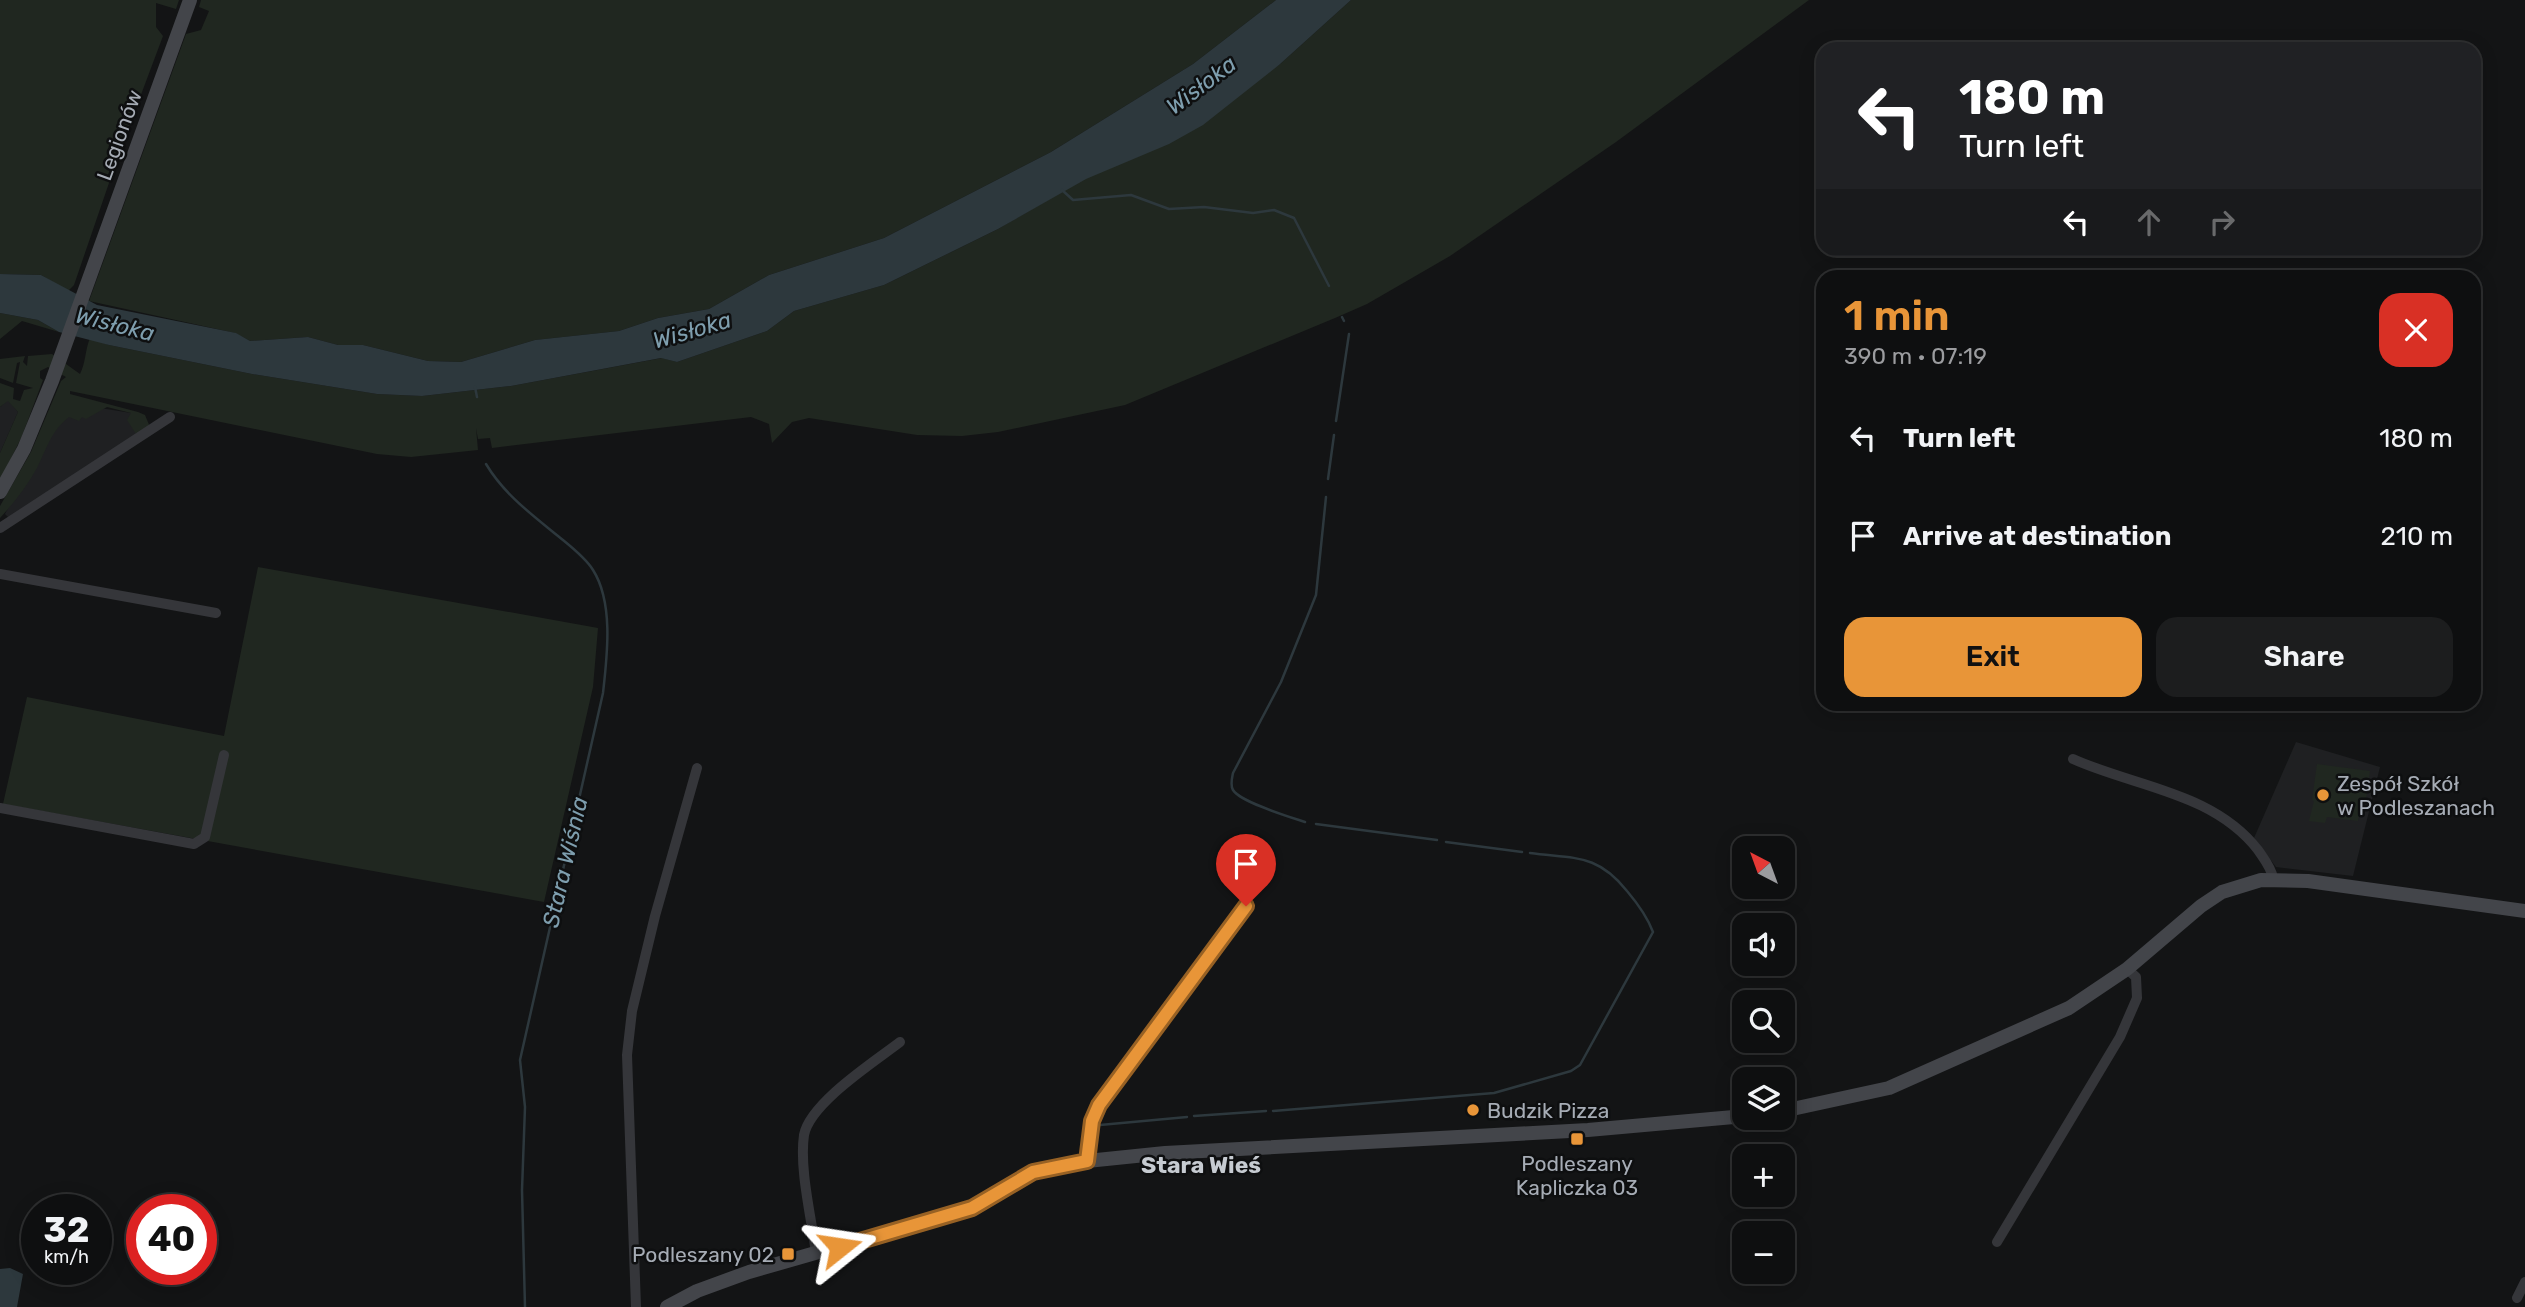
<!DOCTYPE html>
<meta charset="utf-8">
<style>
:root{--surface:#0e0f10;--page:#1c1d1e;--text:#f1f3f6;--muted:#9b9c9f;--line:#2e2f30;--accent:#e89538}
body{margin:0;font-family:Rubik,sans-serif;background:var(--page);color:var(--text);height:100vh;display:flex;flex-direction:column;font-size:26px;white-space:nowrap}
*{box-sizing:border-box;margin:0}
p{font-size:23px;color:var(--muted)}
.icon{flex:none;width:38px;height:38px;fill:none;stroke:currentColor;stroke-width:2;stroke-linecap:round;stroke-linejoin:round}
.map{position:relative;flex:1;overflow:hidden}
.drawer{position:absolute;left:1816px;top:270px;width:665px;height:441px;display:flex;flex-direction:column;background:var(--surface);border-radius:21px;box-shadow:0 4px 18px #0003,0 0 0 2px var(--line)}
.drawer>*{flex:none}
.guide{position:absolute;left:1816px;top:42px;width:665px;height:214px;border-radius:21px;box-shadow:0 4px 18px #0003,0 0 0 2px var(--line);background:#202124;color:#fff;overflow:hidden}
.needle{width:46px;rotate:319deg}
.buttons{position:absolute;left:1732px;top:836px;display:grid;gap:14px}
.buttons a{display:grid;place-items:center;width:63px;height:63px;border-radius:14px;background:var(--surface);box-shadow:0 4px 18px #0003,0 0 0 2px var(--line);font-size:35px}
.speed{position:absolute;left:21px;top:1194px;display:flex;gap:14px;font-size:35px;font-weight:700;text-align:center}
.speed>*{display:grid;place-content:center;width:91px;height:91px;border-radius:50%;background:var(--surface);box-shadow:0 4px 18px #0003,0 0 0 2px var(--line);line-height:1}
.speed small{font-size:18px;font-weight:400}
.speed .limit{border:10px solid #d22;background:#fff;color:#111}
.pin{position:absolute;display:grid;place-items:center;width:60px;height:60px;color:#fff;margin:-72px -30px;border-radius:50% 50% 50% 0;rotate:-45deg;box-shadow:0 0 7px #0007}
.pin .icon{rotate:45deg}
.me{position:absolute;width:77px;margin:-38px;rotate:75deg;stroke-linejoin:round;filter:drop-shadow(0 0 5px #0008)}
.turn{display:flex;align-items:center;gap:24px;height:147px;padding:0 28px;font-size:32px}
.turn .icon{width:91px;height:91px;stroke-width:2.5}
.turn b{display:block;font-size:49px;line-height:60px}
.lanes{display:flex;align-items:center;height:66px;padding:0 28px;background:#0003;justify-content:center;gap:35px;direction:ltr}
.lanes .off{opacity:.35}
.round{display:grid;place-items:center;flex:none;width:74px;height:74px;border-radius:21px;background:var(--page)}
.head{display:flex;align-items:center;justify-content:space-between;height:119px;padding:0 28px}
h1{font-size:42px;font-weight:600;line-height:52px;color:var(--accent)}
.action{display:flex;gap:14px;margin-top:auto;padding:14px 28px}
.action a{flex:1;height:80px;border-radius:21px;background:var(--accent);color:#111;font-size:28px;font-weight:600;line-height:80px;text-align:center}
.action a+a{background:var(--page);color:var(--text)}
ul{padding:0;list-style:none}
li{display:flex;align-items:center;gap:21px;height:98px;padding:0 28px}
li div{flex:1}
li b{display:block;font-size:26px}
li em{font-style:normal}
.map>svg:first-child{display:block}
</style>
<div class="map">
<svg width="2525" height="1307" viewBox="0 0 2525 1307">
<rect width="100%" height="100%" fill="#131415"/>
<path fill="#1f2022" d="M 8,400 L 18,412 L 0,453 L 0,407 Z
M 64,402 L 131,413 L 146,428 L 9,518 L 5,514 Z
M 2296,742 L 2380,767 L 2353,876 L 2276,867 L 2254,838 Z"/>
<path fill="#202720" d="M 0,0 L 179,0 L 176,9 L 156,3 L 156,27 L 163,36 L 121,148 L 74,285 L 68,291 L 41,275 L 0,274 Z
M 201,0 L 1276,0 L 1193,64 L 1051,152 L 884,238 L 769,275 L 709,309 L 658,318 L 619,331 L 535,340 L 461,362 L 428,361 L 363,345 L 338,345 L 308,337 L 250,341 L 235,333 L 89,301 L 186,34 L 201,30 L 209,11 L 199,7 Z
M 1351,0 L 1809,0 L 1616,142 L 1450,256 L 1367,304 L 1335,318 L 1125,405 L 998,432 L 962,436 L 917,435 L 809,418 L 792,422 L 772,443 L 769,424 L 751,417 L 492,448 L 490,438 L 478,439 L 476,428 L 478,450 L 411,457 L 377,454 L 70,391 L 70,394 L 138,412 L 145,415 L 150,427 L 136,434 L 127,420 L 131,413 L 107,407 L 86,419 L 82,417 L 79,421 L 69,417 C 51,431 47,448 37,468 C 27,486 14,503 0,518 L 0,506 L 31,452 L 61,381 L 66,377 L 48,367 L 40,371 L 40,378 L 43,380 L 22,436 L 0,481 L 0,453 L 18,412 L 8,401 L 0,407 L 0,383 L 14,388 L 13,399 L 20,401 L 24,390 L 33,388 L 16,383 L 20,362 L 17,363 L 13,383 L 0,378 L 0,359 L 25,356 L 23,362 L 27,366 L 28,356 L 52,354 L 80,374 C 86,362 85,350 90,338 L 109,345 L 252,374 L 377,394 L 422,396 L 511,386 L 662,358 L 677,362 L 767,331 L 794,311 L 884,285 L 998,229 L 1279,65 Z
M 0,313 L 38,320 L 59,332 L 22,321 L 0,339 Z
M 258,567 L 598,628 L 593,687 L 544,902 L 3,804 L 27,697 L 224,736 Z
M 2317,764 L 2370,771 L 2365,807 L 2360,807 L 2358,821 L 2327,817 L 2325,823 L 2309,821 L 2314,801 L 2312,800 Z"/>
<path fill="#2d383d" d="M 1276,0 L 1351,0 L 1279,65 L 1203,125 L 1169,144 L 1086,179 L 998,229 L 884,285 L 794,311 L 767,331 L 677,362 L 661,358 L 511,386 L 422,396 L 377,394 L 252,374 L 109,345 L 59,332 L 38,320 L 0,313 L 0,274 L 41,275 L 97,305 L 236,333 L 250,341 L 308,337 L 338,345 L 363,345 L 428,361 L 461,362 L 535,340 L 619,331 L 658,318 L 709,309 L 769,275 L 884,238 L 1051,152 L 1193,64 Z
M 10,1268 L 23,1274 L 17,1307 L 0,1307 L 0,1269 Z"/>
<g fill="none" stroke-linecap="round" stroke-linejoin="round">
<path stroke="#2d383d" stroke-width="2.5" d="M 1062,190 L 1073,200 L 1131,195 L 1169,209 L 1204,207 L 1253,213 L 1274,210 L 1294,218 L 1329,286
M 1342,317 L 1344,321
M 475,387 L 477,397
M 1336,421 L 1349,334
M 486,464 C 504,494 531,514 558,536 C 570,546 585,557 593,570 C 614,603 607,657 603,693 L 520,1060 L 525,1107 L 522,1190 L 525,1307
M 1328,479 L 1334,435
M 1305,822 C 1290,817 1240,802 1233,790 C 1230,785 1232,778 1233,773 L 1281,682 L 1316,595 L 1326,497
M 1316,824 L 1437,840
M 1446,842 L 1522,852
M 1273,1111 L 1494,1093 L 1571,1071 L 1580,1065 L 1653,932 C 1647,916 1638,904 1627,891 C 1597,853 1574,859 1530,853
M 1194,1116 L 1266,1111
M 1100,1125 L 1187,1117"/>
<path stroke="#35363a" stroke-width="10" d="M 0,528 L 170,417
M 0,574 L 216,613
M 2073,759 C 2135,787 2213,792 2258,850 C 2264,859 2271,867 2273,878
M 0,808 L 194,844 L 205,837 L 224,755
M 1087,1161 L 1092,1121 L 1099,1105 L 1246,906
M 1997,1242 L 2120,1037 L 2137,998 L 2136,977 L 2127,969
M 816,1254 C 812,1220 799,1169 804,1135 C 810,1103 874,1062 900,1042
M 2517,1298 L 2525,1282
M 636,1307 L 627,1055 L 632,1011 L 655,916 L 697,768"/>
<path stroke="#43454a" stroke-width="14" d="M 0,492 L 24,449 L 52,381 L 190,0
M 1783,1111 L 1889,1088 L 2069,1008 L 2127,969 L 2201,906 L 2222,892 L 2261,880 L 2308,881 L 2525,911
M 667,1307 L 697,1291 L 749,1272 L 972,1208 L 1033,1172 L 1087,1161 L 1165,1153 L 1588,1130 L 1745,1116"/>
</g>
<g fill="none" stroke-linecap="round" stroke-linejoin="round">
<g stroke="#976124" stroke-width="18">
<path id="route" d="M 840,1247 L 972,1208 L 1033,1172 L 1087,1161 L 1092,1121 L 1099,1105 L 1246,906"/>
</g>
<use href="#route" stroke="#e89538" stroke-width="12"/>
</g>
<g fill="#e89538" stroke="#0e0f10" stroke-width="2.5">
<circle cx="2323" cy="795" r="7"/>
<circle cx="1473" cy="1110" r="7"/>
<rect x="1570" y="1132" width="14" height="14" rx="3.5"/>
<rect x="781" y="1247" width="14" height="14" rx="3.5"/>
</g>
<g text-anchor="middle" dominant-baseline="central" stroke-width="5" stroke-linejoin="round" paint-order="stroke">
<g font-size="21" fill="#a6acb5" stroke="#0e0f10">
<text transform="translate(119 135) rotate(-70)">Legionów</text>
</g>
<g font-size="21" fill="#a6acb5" stroke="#0e0f10" text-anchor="start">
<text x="2337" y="783">Zespół Szkół<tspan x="2337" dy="24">w Podleszanach</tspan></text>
<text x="1487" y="1110">Budzik Pizza</text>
<text x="1577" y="1163" text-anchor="middle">Podleszany<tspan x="1577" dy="24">Kapliczka 03</tspan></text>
<text x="774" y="1254" text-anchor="end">Podleszany 02</text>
</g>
<g font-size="23" font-style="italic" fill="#7e9eae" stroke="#0e0f10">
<text transform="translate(1201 85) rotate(-37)">Wisłoka</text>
<text transform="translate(115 324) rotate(14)">Wisłoka</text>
<text transform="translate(692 330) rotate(-16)">Wisłoka</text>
<text transform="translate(565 862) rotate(-77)">Stara Wiśnia</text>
</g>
<g font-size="23" font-weight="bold" fill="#c6cbd1" stroke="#0e0f10">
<text x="1201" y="1165">Stara Wieś</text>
</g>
</g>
</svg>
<div class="buttons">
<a><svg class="needle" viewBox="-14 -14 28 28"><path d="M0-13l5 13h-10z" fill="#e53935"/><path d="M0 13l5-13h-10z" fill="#9b9c9f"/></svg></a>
<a><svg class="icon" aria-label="sound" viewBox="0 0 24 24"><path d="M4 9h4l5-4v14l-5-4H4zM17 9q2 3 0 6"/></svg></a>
<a><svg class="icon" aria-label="search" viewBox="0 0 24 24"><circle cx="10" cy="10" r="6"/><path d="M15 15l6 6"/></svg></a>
<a><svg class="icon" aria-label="layers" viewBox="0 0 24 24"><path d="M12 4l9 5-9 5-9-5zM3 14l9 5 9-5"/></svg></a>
<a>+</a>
<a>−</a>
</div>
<div class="speed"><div>32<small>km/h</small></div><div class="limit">40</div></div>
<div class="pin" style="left:1246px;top:906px;background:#d93025"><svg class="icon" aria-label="arrive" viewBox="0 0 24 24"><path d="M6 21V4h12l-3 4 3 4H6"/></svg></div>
<svg class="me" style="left:840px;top:1247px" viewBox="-20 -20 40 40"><path d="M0-17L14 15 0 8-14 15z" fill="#e89538" stroke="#fff" stroke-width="4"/></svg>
<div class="guide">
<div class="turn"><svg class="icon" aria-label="left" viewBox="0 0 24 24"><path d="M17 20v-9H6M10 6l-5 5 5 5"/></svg><div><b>180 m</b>Turn left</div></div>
<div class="lanes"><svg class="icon" aria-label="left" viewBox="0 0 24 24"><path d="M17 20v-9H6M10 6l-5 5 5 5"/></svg><svg class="icon off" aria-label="ahead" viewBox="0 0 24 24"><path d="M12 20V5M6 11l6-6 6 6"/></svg><svg class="icon off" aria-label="right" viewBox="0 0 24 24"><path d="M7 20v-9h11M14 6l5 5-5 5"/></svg></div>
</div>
<section class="drawer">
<div class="head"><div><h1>1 min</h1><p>390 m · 07:19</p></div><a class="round" style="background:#d93025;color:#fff"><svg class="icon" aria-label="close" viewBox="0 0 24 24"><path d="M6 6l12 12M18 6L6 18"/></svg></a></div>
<ul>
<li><svg class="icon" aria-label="left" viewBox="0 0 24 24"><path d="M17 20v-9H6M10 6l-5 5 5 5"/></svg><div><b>Turn left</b></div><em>180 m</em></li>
<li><svg class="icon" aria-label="arrive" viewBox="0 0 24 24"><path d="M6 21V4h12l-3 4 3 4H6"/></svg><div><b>Arrive at destination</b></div><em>210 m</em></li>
</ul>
<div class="action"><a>Exit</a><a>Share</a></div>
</section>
</div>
